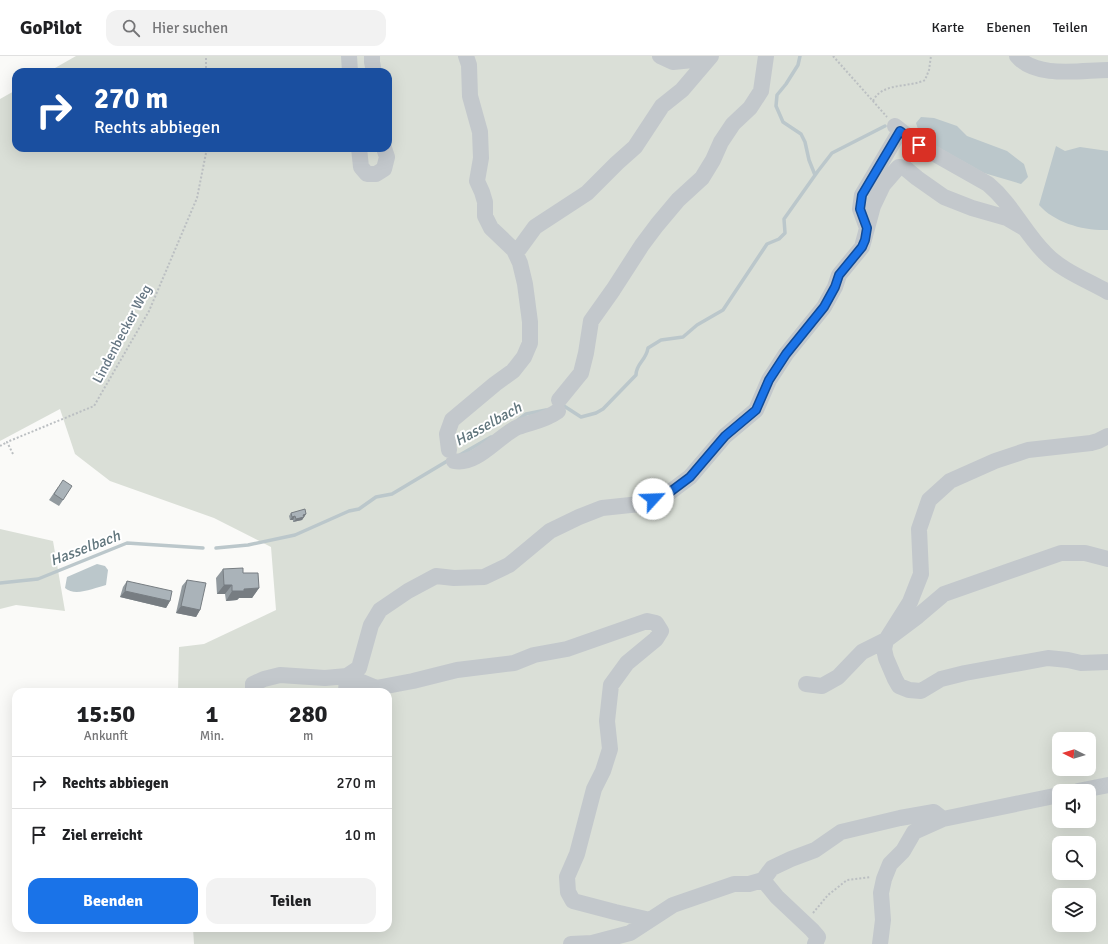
<!DOCTYPE html>
<html lang="de">
<style>
:root{--surface:#fff;--page:#f2f2f2;--text:#202124;--muted:#757577;--line:#e0e0e0;--accent:#1a73e8}
body{margin:0;font-family:Signika,sans-serif;background:var(--page);color:var(--text);height:100vh;display:flex;flex-direction:column;font-size:15px;white-space:nowrap}
*{box-sizing:border-box;margin:0}
p{font-size:13px;color:var(--muted)}
.icon{flex:none;width:22px;height:22px;fill:none;stroke:currentColor;stroke-width:2;stroke-linecap:round;stroke-linejoin:round}
.map{position:relative;flex:1;overflow:hidden}
.sheet{position:absolute;left:12px;top:632px;width:380px;height:244px;display:flex;flex-direction:column;background:var(--surface);border-radius:12px;box-shadow:0 4px 16px #0002}
.sheet>*{flex:none}
.top-card{position:absolute;left:12px;top:12px;width:380px;height:84px;border-radius:12px;box-shadow:0 4px 16px #0002;background:#1a4fa0;color:#fff;overflow:hidden}
.needle{width:26px;rotate:275deg}
.fabs{position:absolute;left:1052px;top:676px;display:grid;gap:8px}
.fabs a{display:grid;place-items:center;width:44px;height:44px;border-radius:8px;background:var(--surface);box-shadow:0 4px 16px #0002;font-size:20px}
.pin{position:absolute;display:grid;place-items:center;width:34px;height:34px;color:#fff;margin:-17px;border-radius:8px;box-shadow:0 2px 6px #0006}
.me{position:absolute;width:44px;margin:-22px;rotate:65deg;stroke-linejoin:round;filter:drop-shadow(0 0 3px #0008)}
.turn{display:flex;align-items:center;gap:14px;height:84px;padding:0 16px;font-size:18px}
.turn .icon{width:52px;height:52px;stroke-width:2.5}
.turn b{display:block;font-size:28px;line-height:34px}
.eta{display:flex;justify-content:space-evenly;align-items:center;height:68px;text-align:center}
.eta b{font-size:24px;font-weight:700;line-height:28px}
.action{display:flex;gap:8px;margin-top:auto;padding:8px 16px}
.action a{flex:1;height:46px;border-radius:12px;background:var(--accent);color:#fff;font-size:16px;font-weight:700;line-height:46px;text-align:center}
.action a+a{background:var(--page);color:var(--text)}
ul{padding:0;list-style:none}
li{display:flex;align-items:center;gap:12px;height:52px;padding:0 16px;border-top:1px solid var(--line)}
li div{flex:1}
li b{display:block;font-size:15px}
li em{font-style:normal}
header{display:flex;align-items:center;gap:24px;box-sizing:border-box;height:56px;padding:0 20px;background:var(--surface);border-bottom:1px solid var(--line)}
header strong{font-size:19px}
nav{display:flex;gap:22px;margin-inline-start:auto;font-size:14px}
.search{width:280px;height:36px;background:var(--page);display:flex;align-items:center;gap:10px;box-sizing:border-box;padding:0 14px;border-radius:12px;color:var(--muted);font-size:15px}
.map>svg:first-child{display:block}
</style>
<header>
<strong>GoPilot</strong>
<div class="search"><svg class="icon" aria-label="search" viewBox="0 0 24 24"><circle cx="10" cy="10" r="6"/><path d="M15 15l6 6"/></svg>Hier suchen</div>
<nav><a>Karte</a><a>Ebenen</a><a>Teilen</a></nav>
</header>
<div class="map">
<svg width="1108" height="888" viewBox="0 0 1108 888">
<rect width="100%" height="100%" fill="#fafaf8"/>
<path fill="#dadfd7" fill-rule="evenodd" d="M 76,0 L 1108,0 L 1108,888 L 194,888 L 193,872 L 388,872 L 388,636 L 178,636 L 179,591 L 204,588 L 276,554 L 271,491 L 214,462 L 110,425 L 75,398 L 60,353 L 0,385 L 0,43 L 16,34 L 16,92 L 388,92 L 388,16 L 48,16 ZM 1059,683 L 1089,683 L 1089,713 L 1059,713 ZM 1059,735 L 1089,735 L 1089,765 L 1059,765 ZM 1059,787 L 1089,787 L 1089,817 L 1059,817 ZM 1059,839 L 1089,839 L 1089,869 L 1059,869 Z
M 0,473 L 53,485 L 65,555 L 16,549 L 0,553 Z"/>
<path fill="#bbc7cb" d="M 921,61 L 934,62 L 957,70 L 967,80 L 1007,95 L 1024,108 L 1028,121 L 1021,128 L 984,117 L 929,86 L 919,76 L 916,67 Z
M 1056,90 L 1065,95 L 1080,91 L 1108,95 L 1108,174 C 1084,175 1055,167 1039,149 Z
M 97,508 L 105,510 L 108,514 L 106,529 C 94,532 75,541 65,532 L 67,521 Z"/>
<g fill="none" stroke-linecap="round" stroke-linejoin="round">
<path stroke="#bbc7cb" stroke-width="3.5" d="M 800,0 L 798,9 L 786,28 L 777,39 L 776,50 L 783,66 L 801,78 L 805,86 L 809,104 L 815,119
M 561,350 L 564,350 L 581,361 L 596,357 L 603,353 L 636,319 C 636,307 646,305 648,292 L 661,284 L 683,281 L 697,269 L 723,254 L 767,188 L 779,183 L 785,177 L 784,163 L 818,115 L 832,97 L 885,70
M 518,364 L 526,358 L 546,354
M 458,400 L 491,381
M 216,492 L 248,489 L 295,479 L 349,455 L 359,453 L 376,441 L 392,438 L 449,404
M 0,527 L 38,523 L 127,487 L 203,492"/>
<path stroke="#bbbfc2" stroke-width="2" stroke-dasharray="2 2" stroke-linecap="butt" d="M 833,0 L 887,61
M 206,16 L 206,0
M 873,45 C 882,26 909,32 925,24 L 929,14 L 931,0
M 0,390 L 7,386
M 13,398 L 7,386 L 94,350 L 149,255 L 197,142 L 207,92
M 813,857 L 828,839 L 847,824 L 871,821"/>
<path stroke="#c3c8cc" stroke-width="16" d="M 349,0 L 350,16
M 372,0 L 372,6 L 374,16
M 466,0 L 469,9 L 470,40 L 480,76 L 481,102 L 477,125 L 482,136 L 485,146 L 485,160 L 491,172 L 514,194 L 519,193 L 535,171 L 587,137 L 617,107 L 635,91 L 662,50 L 682,34 L 711,0
M 660,0 L 673,6 L 693,4 L 709,0
M 1017,0 C 1036,23 1082,14 1108,14
M 895,70 L 919,89 L 988,128 C 1012,148 1024,176 1045,197 C 1062,215 1087,224 1108,236
M 359,92 L 361,111 L 367,118 L 376,118 L 384,113 L 387,101 L 384,92
M 867,172 L 860,153 L 862,139 L 900,75
M 559,344 L 581,317 L 586,297 L 591,265 L 613,234 L 642,189 L 657,169 L 678,144 L 702,122 L 713,104 L 721,86 L 733,68 L 750,52 L 761,35 L 766,0
M 1108,380 L 1098,385 L 1091,387 L 1028,394 L 995,405 L 950,425 L 929,444 L 919,473 L 921,518 L 910,546 L 886,584 L 884,593 L 886,602 L 895,623 L 899,630 L 909,634 L 921,635 L 941,623 L 965,617 L 1048,602 L 1068,604 L 1081,607 L 1108,606
M 449,394 L 447,378 L 452,364 L 495,328 L 513,315 L 524,301 L 530,287 L 530,266 L 525,228 L 520,207 L 514,194
M 454,405 C 477,410 498,380 518,371 C 532,366 546,364 558,355
M 347,620 L 359,612 L 371,569 L 380,554 L 408,535 L 436,520 L 454,522 L 484,521 L 509,509 L 550,475 L 579,461 L 602,452 L 640,448 L 666,439 L 690,421 L 725,380 L 756,354 L 769,324 L 786,298 L 824,251 L 835,231 L 839,219 L 862,191 L 873,150 L 883,129 L 896,114 L 899,111 L 905,112 L 917,122 L 944,141 L 972,152 L 1007,162 L 1024,172
M 806,628 L 822,630 L 838,621 L 862,596 L 886,584 L 918,560 L 944,538 L 1061,497 L 1085,497 L 1108,503
M 253,636 L 253,628 L 264,623 L 280,619 L 325,622 L 347,620 L 376,632 L 413,625 L 457,614 L 514,607 L 534,599 L 567,593 L 647,565 L 656,567 L 661,575 L 656,583 L 627,607 L 611,629 L 607,665 L 610,693 L 603,715 L 594,733 L 577,798 L 567,821 L 568,836 L 573,845 L 615,856 L 650,864
M 346,636 L 347,620
M 1078,735 L 1108,729
M 763,824 L 772,812 L 791,803 L 815,794 L 841,776 L 900,762 L 934,756 L 943,763
M 571,888 L 592,887 L 630,877 L 673,849 L 734,828 L 749,828 L 763,824 L 777,841 L 812,874 L 818,881 L 815,888
M 880,888 L 883,864 L 881,837 L 884,823 L 890,808 L 903,795 L 914,776 L 943,763 L 1059,739"/>
</g>
<path fill="#929a9f" d="M 58,431 L 63,444 L 59,450 L 49,444 Z
M 291,457 L 306,458 L 302,464 L 293,466 L 293,464 L 290,464 L 289,460 Z
M 223,513 L 259,532 L 252,542 L 239,542 L 237,544 L 226,545 L 225,538 L 217,538 L 216,522 Z
M 187,524 L 200,554 L 196,561 L 176,557 L 182,530 Z
M 127,525 L 170,545 L 166,552 L 120,541 L 123,531 Z"/>
<path fill="#777d82" d="M 306,458 L 302,464 L 293,466 L 296,463 L 303,459 Z
M 295,460 L 293,464 L 290,464 L 292,461 Z
M 224,529 L 232,529 L 225,538 L 217,538 Z
M 259,532 L 252,542 L 239,542 L 237,544 L 226,545 L 232,535 L 244,533 Z
M 125,535 L 170,545 L 166,552 L 120,541 Z
M 181,550 L 200,554 L 196,561 L 176,557 Z"/>
<path fill="#aab3b9" stroke="#777d82" d="M 63,424 L 72,430 L 63,444 L 54,438 Z
M 305,453 L 306,458 L 303,459 L 304,461 L 296,463 L 295,460 L 292,461 L 291,457 Z
M 243,512 L 243,517 L 258,517 L 259,532 L 244,533 L 244,535 L 232,535 L 232,529 L 224,529 L 223,513 Z
M 187,524 L 206,527 L 200,554 L 181,550 Z
M 127,525 L 172,535 L 170,545 L 125,535 Z"/>
<g fill="none" stroke-linecap="round" stroke-linejoin="round">
<g stroke="#114b97" stroke-width="10">
<path id="route" d="M 653,443 L 666,439 L 690,421 L 725,380 L 756,354 L 769,324 L 786,298 L 824,251 L 835,231 L 839,219 L 862,191 L 865,184 L 867,172 L 860,153 L 862,139 L 900,75 L 919,89"/>
</g>
<use href="#route" stroke="#1a73e8" stroke-width="7"/>
</g>
<g text-anchor="middle" dominant-baseline="central" stroke-width="4" stroke-linejoin="round" paint-order="stroke">
<g font-size="14" fill="#657683" stroke="#fff">
<text transform="translate(122 278) rotate(-62)">Lindenbecker Weg</text>
</g>
<g font-size="15" font-style="italic" fill="#60757c" stroke="#fff">
<text transform="translate(488 368) rotate(-29)">Hasselbach</text>
<text transform="translate(85 492) rotate(-21)">Hasselbach</text>
</g>
</g>
</svg>
<div class="fabs">
<a><svg class="needle" viewBox="-14 -14 28 28"><path d="M0-13l5 13h-10z" fill="#e53935"/><path d="M0 13l5-13h-10z" fill="#757577"/></svg></a>
<a><svg class="icon" aria-label="sound" viewBox="0 0 24 24"><path d="M4 9h4l5-4v14l-5-4H4zM17 9q2 3 0 6"/></svg></a>
<a><svg class="icon" aria-label="search" viewBox="0 0 24 24"><circle cx="10" cy="10" r="6"/><path d="M15 15l6 6"/></svg></a>
<a><svg class="icon" aria-label="layers" viewBox="0 0 24 24"><path d="M12 4l9 5-9 5-9-5zM3 14l9 5 9-5"/></svg></a>
</div>
<div class="pin" style="left:919px;top:89px;background:#d93025"><svg class="icon" aria-label="arrive" viewBox="0 0 24 24"><path d="M6 21V4h12l-3 4 3 4H6"/></svg></div>
<svg class="me" style="left:653px;top:443px" viewBox="-20 -20 40 40"><circle r="19" fill="#fff"/><path d="M0-13L10 11 0 6-10 11z" fill="#1a73e8"/></svg>
<div class="top-card">
<div class="turn"><svg class="icon" aria-label="right" viewBox="0 0 24 24"><path d="M7 20v-9h11M14 6l5 5-5 5"/></svg><div><b>270 m</b>Rechts abbiegen</div></div>
</div>
<section class="sheet">
<div class="eta">
<div><b>15:50</b><p>Ankunft</p></div>
<div><b>1</b><p>Min.</p></div>
<div><b>280</b><p>m</p></div>
</div>
<ul>
<li><svg class="icon" aria-label="right" viewBox="0 0 24 24"><path d="M7 20v-9h11M14 6l5 5-5 5"/></svg><div><b>Rechts abbiegen</b></div><em>270 m</em></li>
<li><svg class="icon" aria-label="arrive" viewBox="0 0 24 24"><path d="M6 21V4h12l-3 4 3 4H6"/></svg><div><b>Ziel erreicht</b></div><em>10 m</em></li>
</ul>
<div class="action"><a>Beenden</a><a>Teilen</a></div>
</section>
</div>
